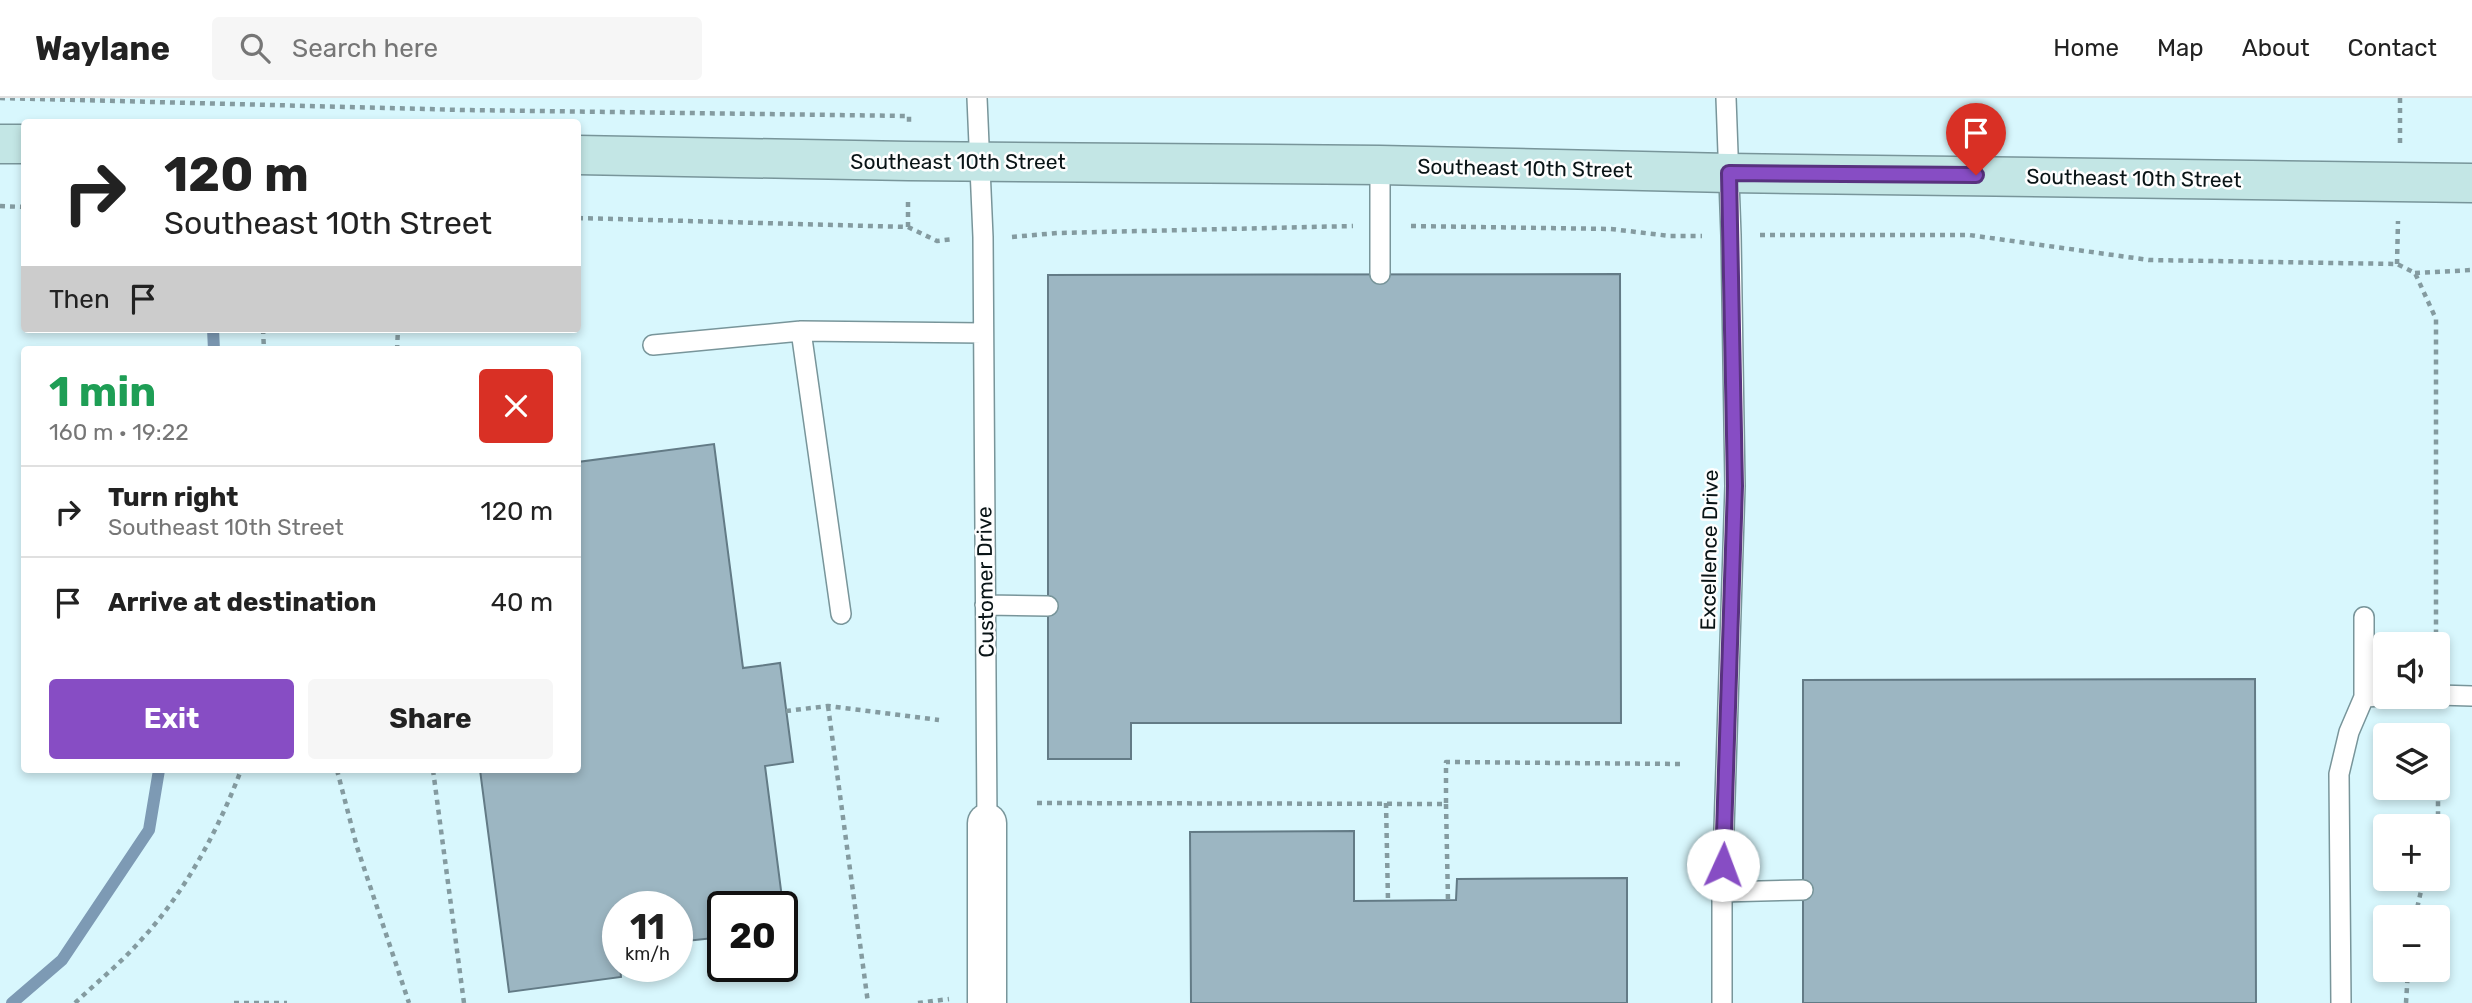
<!DOCTYPE html>
<meta charset="utf-8">
<style>
:root{--surface:#fff;--page:#f6f6f6;--text:#222;--muted:#767676;--line:#e0e0e0;--accent:#874dc4}
body{margin:0;font-family:Rubik,sans-serif;background:var(--page);color:var(--text);height:100vh;display:flex;flex-direction:column;font-size:26px;white-space:nowrap}
*{box-sizing:border-box;margin:0}
p{font-size:23px;color:var(--muted)}
.icon{flex:none;width:38px;height:38px;fill:none;stroke:currentColor;stroke-width:2;stroke-linecap:round;stroke-linejoin:round}
.map{position:relative;flex:1;overflow:hidden}
.panel{position:absolute;left:21px;top:248px;width:560px;height:427px;display:flex;flex-direction:column;background:var(--surface);border-radius:7px;box-shadow:0 4px 10px #0003}
.panel>*{flex:none}
.top-card{position:absolute;left:21px;top:21px;width:560px;height:214px;border-radius:7px;box-shadow:0 4px 10px #0003;background:#fff;color:var(--text);overflow:hidden}
.buttons{position:absolute;left:2373px;top:534px;display:grid;gap:14px}
.buttons a{display:grid;place-items:center;width:77px;height:77px;border-radius:7px;background:var(--surface);box-shadow:0 4px 10px #0003;font-size:35px}
.speed{position:absolute;left:602px;top:793px;display:flex;gap:14px;font-size:35px;font-weight:700;text-align:center}
.speed>*{display:grid;place-content:center;width:91px;height:91px;border-radius:50%;background:var(--surface);box-shadow:0 4px 10px #0003;line-height:1}
.speed small{font-size:18px;font-weight:400}
.speed .limit{border:4px solid #111;border-radius:10px;background:#fff;color:#111}
.pin{position:absolute;display:grid;place-items:center;width:60px;height:60px;color:#fff;margin:-72px -30px;border-radius:50% 50% 50% 0;rotate:-45deg;box-shadow:0 0 7px #0007}
.pin .icon{rotate:45deg}
.me{position:absolute;width:77px;margin:-38px;rotate:2deg;stroke-linejoin:round;filter:drop-shadow(0 0 5px #0008)}
.turn{display:flex;align-items:center;gap:24px;height:147px;padding:0 28px;font-size:32px}
.turn .icon{width:91px;height:91px;stroke-width:2.5}
.turn b{display:block;font-size:49px;line-height:60px}
.then{display:flex;align-items:center;height:66px;padding:0 28px;background:#0003;gap:14px;font-size:26px}
.round{display:grid;place-items:center;flex:none;width:74px;height:74px;border-radius:7px;background:var(--page)}
.overview{display:flex;align-items:center;justify-content:space-between;height:119px;padding:0 28px}
h1{font-size:42px;font-weight:700;line-height:52px;color:#1e9e55}
.action{display:flex;gap:14px;margin-top:auto;padding:14px 28px}
.action a{flex:1;height:80px;border-radius:7px;background:var(--accent);color:#fff;font-size:28px;font-weight:700;line-height:80px;text-align:center}
.action a+a{background:var(--page);color:var(--text)}
ul{padding:0;list-style:none}
li{display:flex;align-items:center;gap:21px;height:91px;padding:0 28px;border-top:2px solid var(--line)}
li div{flex:1}
li b{display:block;font-size:26px}
li em{font-style:normal}
header{display:flex;align-items:center;gap:42px;box-sizing:border-box;height:98px;padding:0 35px;background:var(--surface);border-bottom:2px solid var(--line)}
header strong{font-size:33px}
nav{display:flex;gap:38px;margin-inline-start:auto;font-size:24px}
.search{width:490px;height:63px;background:var(--page);display:flex;align-items:center;gap:18px;box-sizing:border-box;padding:0 24px;border-radius:7px;color:var(--muted);font-size:26px}
.map>svg:first-child{display:block}
</style>
<header>
<strong>Waylane</strong>
<div class="search"><svg class="icon" aria-label="search" viewBox="0 0 24 24"><circle cx="10" cy="10" r="6"/><path d="M15 15l6 6"/></svg>Search here</div>
<nav><a>Home</a><a>Map</a><a>About</a><a>Contact</a></nav>
</header>
<div class="map">
<svg width="2472" height="905" viewBox="0 0 2472 905">
<rect width="100%" height="100%" fill="#d8f7fd"/>
<g fill="none" stroke-linecap="round" stroke-linejoin="round">
<path stroke="#7d9ab4" stroke-width="12" d="M 213,231 L 214,252
M 12,905 L 62,862 L 149,732 L 159,672"/>
</g>
<path fill="#9cb6c2" stroke="#637b86" stroke-width="2" d="M 1620,176 L 1621,625 L 1131,625 L 1131,661 L 1048,661 L 1048,177 Z
M 714,346 L 743,570 L 780,565 L 793,664 L 765,668 L 786,831 L 782,831 L 782,808 L 723,808 L 723,839 L 677,844 L 677,808 L 618,808 L 618,868 L 620,868 L 621,879 L 509,894 L 480,672 L 578,672 L 578,364 Z
M 2255,581 L 2256,905 L 1803,905 L 1803,582 Z
M 1354,733 L 1354,803 L 1456,802 L 1457,781 L 1627,780 L 1627,905 L 1191,905 L 1190,734 Z"/>
<g fill="none" stroke-linecap="round" stroke-linejoin="round">
<g stroke="#78959a" stroke-width="22">
<path id="lane" d="M 977,0 L 983,139 L 987,725
M 1380,67 L 1380,176
M 653,247 L 801,233
M 985,507 L 1048,508
M 841,516 L 801,233 L 982,235
M 2438,597 L 2472,598
M 2364,599 L 2385,598
M 1722,794 L 1803,792
M 1722,905 L 1722,794 L 1735,388 L 1731,137 L 1726,0
M 2341,905 L 2339,676 L 2349,634 L 2364,599 L 2364,519"/>
</g>
<g stroke="#78959a" stroke-width="41">
<path id="street" d="M 987,905 L 987,725"/>
</g>
<g stroke="#78959a" stroke-width="41">
<path id="secondary" d="M 0,46 L 24,46
M 578,57 L 908,63 L 1380,67 L 1729,75 L 2472,85"/>
</g>
<path stroke="#849ba0" stroke-width="4.5" stroke-dasharray="5 5" stroke-linecap="butt" d="M 0,0 L 464,12 L 909,18 L 909,25
M 2400,45 L 2400,0
M 0,108 L 24,109
M 578,120 L 908,129 L 937,143 L 954,141
M 1411,128 L 1611,131 L 1670,138 L 1702,138
M 908,129 L 908,100
M 1760,137 L 1969,137 L 2149,162 L 2397,166 L 2415,175 L 2436,221 L 2436,546
M 1012,139 L 1057,135 L 1353,128
M 2397,166 L 2398,123
M 2415,175 L 2472,172
M 263,231 L 264,252
M 397,252 L 398,231
M 828,608 L 868,905
M 786,613 L 828,608 L 939,622
M 337,672 L 357,749 L 409,905
M 433,672 L 464,905
M 1037,705 L 1446,706 L 1446,664 L 1681,666
M 1386,705 L 1388,803
M 1446,706 L 1448,803
M 2436,728 L 2438,717 L 2438,683
M 2415,819 L 2424,780
M 75,905 C 97,884 121,865 141,842 C 184,796 219,731 241,672
M 234,905 L 287,905
M 918,905 L 949,901
M 2406,905 L 2408,872"/>
<use href="#lane" stroke="#fff" stroke-width="19"/>
<use href="#street" stroke="#fff" stroke-width="38"/>
<use href="#secondary" stroke="#c3e6e5" stroke-width="38"/>
</g>
<g fill="none" stroke-linecap="round" stroke-linejoin="round">
<g stroke="#58327f" stroke-width="18">
<path id="route" d="M 1723,767 L 1735,388 L 1729,75 L 1976,77"/>
</g>
<use href="#route" stroke="#874dc4" stroke-width="12"/>
</g>
<g text-anchor="middle" dominant-baseline="central" stroke-width="5" stroke-linejoin="round" paint-order="stroke">
<g font-size="21" fill="#091416" stroke="#fefefe">
<text x="958" y="63">Southeast 10th Street</text>
<text transform="translate(1525 70) rotate(1)">Southeast 10th Street</text>
<text transform="translate(2134 80) rotate(1)">Southeast 10th Street</text>
<text transform="translate(1709 452) rotate(-89)">Excellence Drive</text>
<text transform="translate(985 484) rotate(-91)">Customer Drive</text>
</g>
</g>
</svg>
<div class="buttons">
<a><svg class="icon" aria-label="sound" viewBox="0 0 24 24"><path d="M4 9h4l5-4v14l-5-4H4zM17 9q2 3 0 6"/></svg></a>
<a><svg class="icon" aria-label="layers" viewBox="0 0 24 24"><path d="M12 4l9 5-9 5-9-5zM3 14l9 5 9-5"/></svg></a>
<a>+</a>
<a>−</a>
</div>
<div class="speed"><div>11<small>km/h</small></div><div class="limit">20</div></div>
<div class="pin" style="left:1976px;top:77px;background:#d93025"><svg class="icon" aria-label="arrive" viewBox="0 0 24 24"><path d="M6 21V4h12l-3 4 3 4H6"/></svg></div>
<svg class="me" style="left:1723px;top:767px" viewBox="-20 -20 40 40"><circle r="19" fill="#fff"/><path d="M0-13L10 11 0 6-10 11z" fill="#874dc4"/></svg>
<div class="top-card">
<div class="turn"><svg class="icon" aria-label="right" viewBox="0 0 24 24"><path d="M7 20v-9h11M14 6l5 5-5 5"/></svg><div><b>120 m</b>Southeast 10th Street</div></div>
<div class="then">Then<svg class="icon" aria-label="arrive" viewBox="0 0 24 24"><path d="M6 21V4h12l-3 4 3 4H6"/></svg></div>
</div>
<section class="panel">
<div class="overview"><div><h1>1 min</h1><p>160 m · 19:22</p></div><a class="round" style="background:#d93025;color:#fff"><svg class="icon" aria-label="close" viewBox="0 0 24 24"><path d="M6 6l12 12M18 6L6 18"/></svg></a></div>
<ul>
<li><svg class="icon" aria-label="right" viewBox="0 0 24 24"><path d="M7 20v-9h11M14 6l5 5-5 5"/></svg><div><b>Turn right</b><p>Southeast 10th Street</p></div><em>120 m</em></li>
<li><svg class="icon" aria-label="arrive" viewBox="0 0 24 24"><path d="M6 21V4h12l-3 4 3 4H6"/></svg><div><b>Arrive at destination</b></div><em>40 m</em></li>
</ul>
<div class="action"><a>Exit</a><a>Share</a></div>
</section>
</div>
